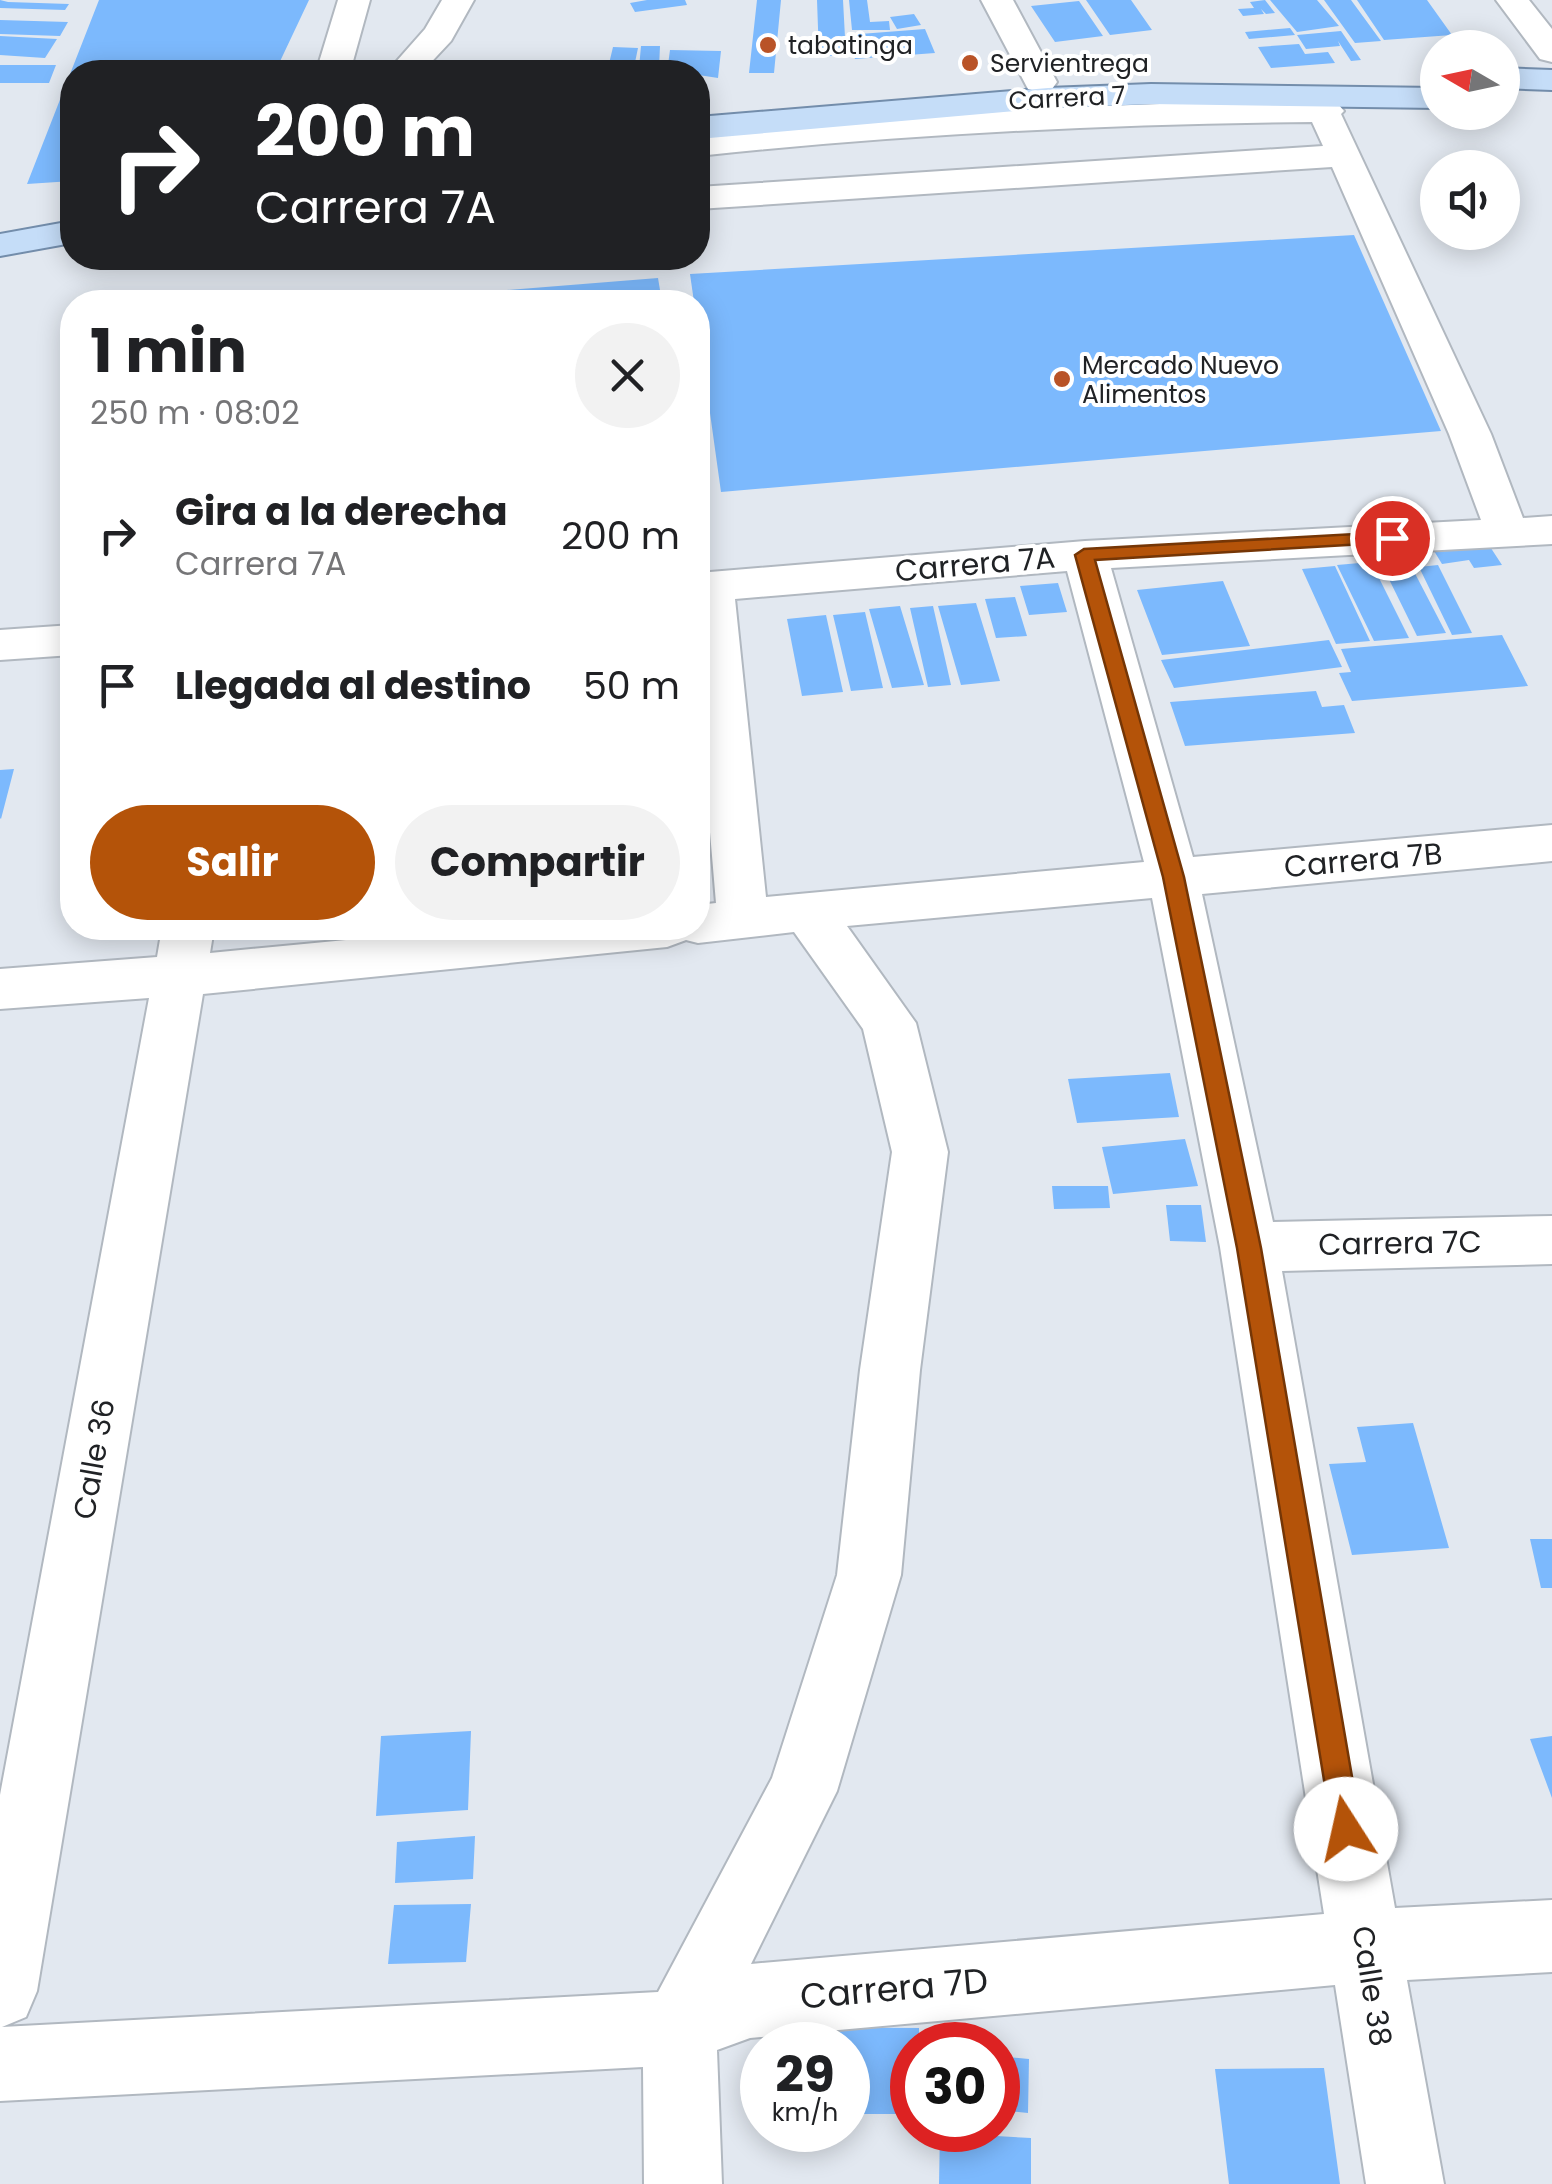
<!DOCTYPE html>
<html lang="es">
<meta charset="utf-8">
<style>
:root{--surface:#fff;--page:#f2f2f2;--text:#202124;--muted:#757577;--accent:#b45309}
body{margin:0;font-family:Poppins,sans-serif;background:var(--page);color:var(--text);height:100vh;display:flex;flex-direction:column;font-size:38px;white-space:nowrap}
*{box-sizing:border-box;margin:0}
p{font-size:32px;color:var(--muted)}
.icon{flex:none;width:55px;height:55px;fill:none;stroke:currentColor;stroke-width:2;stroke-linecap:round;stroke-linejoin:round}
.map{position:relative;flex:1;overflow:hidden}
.side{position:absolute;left:60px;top:290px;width:650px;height:650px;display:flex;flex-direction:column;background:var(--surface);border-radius:40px;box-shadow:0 5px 25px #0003}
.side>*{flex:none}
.guide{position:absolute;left:60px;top:60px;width:650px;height:210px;border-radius:40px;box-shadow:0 5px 25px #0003;background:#202124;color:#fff;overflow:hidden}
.needle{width:65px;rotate:279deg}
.fabs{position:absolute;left:1420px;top:30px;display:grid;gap:20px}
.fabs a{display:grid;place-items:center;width:100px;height:100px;border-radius:50%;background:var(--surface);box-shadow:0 5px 25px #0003;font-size:50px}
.speed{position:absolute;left:740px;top:2022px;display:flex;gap:20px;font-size:50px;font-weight:700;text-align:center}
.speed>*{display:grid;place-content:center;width:130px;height:130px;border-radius:50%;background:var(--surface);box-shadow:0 5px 25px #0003;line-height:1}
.speed small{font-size:25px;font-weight:400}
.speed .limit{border:15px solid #d22;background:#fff;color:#111}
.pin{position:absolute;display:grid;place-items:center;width:85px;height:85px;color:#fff;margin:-42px;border:5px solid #fff;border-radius:50%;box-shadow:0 2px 10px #0007}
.me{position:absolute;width:110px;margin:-55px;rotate:350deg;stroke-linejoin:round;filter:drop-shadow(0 0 8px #0008)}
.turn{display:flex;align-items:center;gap:35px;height:210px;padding:0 30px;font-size:45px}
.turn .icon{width:130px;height:130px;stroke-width:2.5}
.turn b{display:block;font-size:70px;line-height:85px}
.round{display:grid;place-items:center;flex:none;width:105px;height:105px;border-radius:52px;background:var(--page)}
.head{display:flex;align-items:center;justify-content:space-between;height:170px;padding:0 30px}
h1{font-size:60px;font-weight:700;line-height:75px}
.button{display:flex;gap:20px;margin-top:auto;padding:20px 30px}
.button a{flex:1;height:115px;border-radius:60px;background:var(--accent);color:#fff;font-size:40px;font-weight:700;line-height:115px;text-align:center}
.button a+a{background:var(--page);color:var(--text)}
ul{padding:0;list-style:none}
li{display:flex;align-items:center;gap:30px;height:150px;padding:0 30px}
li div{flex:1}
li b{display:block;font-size:38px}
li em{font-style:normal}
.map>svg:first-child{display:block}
</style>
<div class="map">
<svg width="1552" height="2184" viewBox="0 0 1552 2184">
<rect width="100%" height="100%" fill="#e2e8f0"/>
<path fill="#7cb9fd" d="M 0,0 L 8,2 L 69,4 L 65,10 L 0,8 Z
M 99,0 L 309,0 L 275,72 L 72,72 L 72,181 L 27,184 Z
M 647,0 L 685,0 L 687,5 L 635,12 L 630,3 Z
M 757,0 L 781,0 L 774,73 L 749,73 Z
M 817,0 L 843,0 L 846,56 L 819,56 Z
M 849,0 L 867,0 L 870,22 L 889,21 L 890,30 L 852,30 Z
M 1086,0 L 1131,0 L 1152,30 L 1110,35 Z
M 1265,0 L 1275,13 L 1266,14 L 1261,9 L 1264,14 L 1243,16 L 1238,9 L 1254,8 L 1250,2 Z
M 1270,0 L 1317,0 L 1339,26 L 1297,32 Z
M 1324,0 L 1351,0 L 1381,41 L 1355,43 Z
M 1357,0 L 1427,0 L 1452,35 L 1384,40 Z
M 1079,1 L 1103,36 L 1055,42 L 1031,6 Z
M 914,14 L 921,25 L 897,29 L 890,17 Z
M 0,20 L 68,22 L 60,36 L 0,34 Z
M 1290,28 L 1295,35 L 1249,39 L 1245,32 Z
M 925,29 L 935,53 L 855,59 L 847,35 Z
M 1341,31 L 1361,60 L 1351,61 L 1338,41 L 1340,46 L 1306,49 L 1297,35 Z
M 0,36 L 57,39 L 45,58 L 0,55 Z
M 1299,44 L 1305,54 L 1328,52 L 1335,63 L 1271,68 L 1258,47 Z
M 641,46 L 660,46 L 659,68 L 639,68 Z
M 613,47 L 638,48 L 633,72 L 607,72 Z
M 670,50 L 721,51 L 718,78 L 679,72 L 680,65 L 668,65 Z
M 0,65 L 56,65 L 49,83 L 0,83 Z
M 1354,235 L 1441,431 L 721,492 L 698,327 L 698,302 L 694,302 L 690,274 Z
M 658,278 L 662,302 L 384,302 L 383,300 Z
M 1485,539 L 1502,565 L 1474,568 L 1469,560 L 1442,564 L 1431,546 Z
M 1408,560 L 1446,633 L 1417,636 L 1381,563 Z
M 1371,562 L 1409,638 L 1374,641 L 1337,565 Z
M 1438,565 L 1472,633 L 1452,635 L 1419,567 Z
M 1335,566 L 1370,641 L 1336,644 L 1302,569 Z
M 1223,581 L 1250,646 L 1162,655 L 1137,590 Z
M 1058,583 L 1067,612 L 1029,615 L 1020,586 Z
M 1015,597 L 1027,636 L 996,638 L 985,599 Z
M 976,603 L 1000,681 L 961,685 L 938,606 Z
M 900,606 L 924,685 L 892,688 L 869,609 Z
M 933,606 L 951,685 L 928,687 L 910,608 Z
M 865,612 L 883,688 L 851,691 L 833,615 Z
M 826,615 L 843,692 L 802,696 L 787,619 Z
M 1502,635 L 1528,686 L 1352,701 L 1339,673 L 1351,672 L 1341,649 Z
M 1329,640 L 1342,667 L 1174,688 L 1161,660 Z
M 1316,691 L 1322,707 L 1344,705 L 1355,733 L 1185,746 L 1170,702 Z
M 14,769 L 1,819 L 0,818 L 0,770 Z
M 1170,1073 L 1179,1117 L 1077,1123 L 1068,1079 Z
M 1185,1139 L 1198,1186 L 1113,1194 L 1102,1147 Z
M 1052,1186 L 1108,1186 L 1110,1208 L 1054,1209 Z
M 1166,1205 L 1201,1205 L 1206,1242 L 1170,1241 Z
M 1413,1423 L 1449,1548 L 1352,1555 L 1329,1464 L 1366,1462 L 1357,1427 Z
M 1530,1539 L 1552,1539 L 1552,1588 L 1541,1588 Z
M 471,1731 L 468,1810 L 376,1816 L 381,1736 Z
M 1552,1736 L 1552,1798 L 1530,1739 Z
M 475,1836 L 473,1879 L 395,1883 L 397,1842 Z
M 471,1904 L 466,1962 L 388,1964 L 394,1905 Z
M 776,2027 L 919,2028 L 919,2045 L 912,2045 L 912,2114 L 848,2114 L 848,2045 L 776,2045 Z
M 998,2056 L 1029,2059 L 1028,2113 L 998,2110 Z
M 1324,2068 L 1340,2184 L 1229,2184 L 1215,2069 Z
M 940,2130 L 996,2130 L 996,2136 L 1031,2138 L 1031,2184 L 939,2184 Z"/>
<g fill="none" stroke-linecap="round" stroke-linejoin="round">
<g stroke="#b1b8c0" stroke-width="4">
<path id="minor" d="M 338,0 L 370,0 L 350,72 L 316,72 Z
M 442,0 L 474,0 L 451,41 L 422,72 L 387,72 L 425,29 Z
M 981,0 L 1013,0 L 1057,82 L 1052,89 L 1040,92 L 1028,89 Z
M 1496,0 L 1529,0 L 1552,29 L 1552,62 L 1540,59 Z
M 1326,100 L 1338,104 L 1344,111 L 1341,114 L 1491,434 L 1523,518 L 1552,516 L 1552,544 L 1111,568 L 1193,857 L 1552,825 L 1552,861 L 1202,894 L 1273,1222 L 1552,1216 L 1552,1264 L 1282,1271 L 1395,1908 L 1552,1900 L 1552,1972 L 1407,1980 L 1444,2184 L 1366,2184 L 1335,1985 L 750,2038 L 717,2050 L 722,2184 L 644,2184 L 643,2067 L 0,2101 L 0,1795 L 149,998 L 0,1009 L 0,969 L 157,957 L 162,928 L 214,928 L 210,953 L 472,928 L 698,928 L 698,905 L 716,903 L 698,690 L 698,573 L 1085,541 L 1481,520 L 1449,434 L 1332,167 L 698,209 L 698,187 L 1323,146 L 1312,122 C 1107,124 903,134 698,156 L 698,134 C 907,113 1116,103 1326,100 ZM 1067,571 L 1144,862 L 766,897 L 735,599 ZM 1152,898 L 1220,1247 L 1324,1914 L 751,1964 L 837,1791 L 901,1575 L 920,1370 L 948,1152 L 916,1023 L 847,926 ZM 794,932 L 863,1029 L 892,1152 L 860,1370 L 837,1575 L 772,1778 L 658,1992 L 2,2027 L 26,2017 L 37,1991 L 203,994 L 667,947 L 686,940 L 698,943 Z
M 72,625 L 72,655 L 0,660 L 0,630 Z"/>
</g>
<g stroke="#738dab" stroke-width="4">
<path id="major" d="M 1502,68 L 1552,70 L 1552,90 L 1502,88 Z
M 1151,84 L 1438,88 L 1438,108 L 1151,104 L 1048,108 L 698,139 L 698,117 L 1048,88 Z
M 72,221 L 72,243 L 0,256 L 0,234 Z"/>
</g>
<use href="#minor" fill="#fff" fill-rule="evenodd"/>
<use href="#major" fill="#c5ddf8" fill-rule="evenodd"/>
</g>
<path fill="#b45309" stroke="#753606" stroke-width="2.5" d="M 1392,532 L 1398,534 L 1398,542 L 1095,560 L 1184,877 L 1261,1248 L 1361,1829 L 1357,1839 L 1346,1844 L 1336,1839 L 1332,1829 L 1237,1248 L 1163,877 L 1075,555 L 1084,549 Z"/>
<g fill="#b95327" stroke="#fff" stroke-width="4">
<circle cx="768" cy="45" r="10"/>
<circle cx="970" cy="63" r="10"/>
<circle cx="1062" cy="379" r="10"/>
</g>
<g text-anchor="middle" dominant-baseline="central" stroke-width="8" stroke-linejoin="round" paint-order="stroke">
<g font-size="25" fill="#202225" stroke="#fff" text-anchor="start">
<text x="788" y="45">tabatinga</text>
<text x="990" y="63">Servientrega</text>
<text x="1082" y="365">Mercado Nuevo<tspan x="1082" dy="29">Alimentos</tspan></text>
</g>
<g font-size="25" fill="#202225" stroke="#fff">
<text transform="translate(1067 98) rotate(-3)">Carrera 7</text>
</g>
<g font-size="30" fill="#202225" stroke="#fff">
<text transform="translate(975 564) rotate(-5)">Carrera 7A</text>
<text transform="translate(1363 860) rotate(-5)">Carrera 7B</text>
<text transform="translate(1400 1243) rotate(-1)">Carrera 7C</text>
<text transform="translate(94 1459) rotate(-80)">Calle 36</text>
<text transform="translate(1372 1986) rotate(81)">Calle 38</text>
</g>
<g font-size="35" fill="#202225" stroke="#fff">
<text transform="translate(894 1988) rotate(-5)">Carrera 7D</text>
</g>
</g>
</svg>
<div class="fabs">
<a><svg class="needle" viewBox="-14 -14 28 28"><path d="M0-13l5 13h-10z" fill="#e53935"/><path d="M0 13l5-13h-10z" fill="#757577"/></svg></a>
<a><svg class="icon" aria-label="sound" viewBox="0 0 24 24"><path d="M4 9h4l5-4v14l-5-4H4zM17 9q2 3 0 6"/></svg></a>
</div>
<div class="speed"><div>29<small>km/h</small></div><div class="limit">30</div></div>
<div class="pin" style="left:1392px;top:538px;background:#d93025"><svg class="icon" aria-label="arrive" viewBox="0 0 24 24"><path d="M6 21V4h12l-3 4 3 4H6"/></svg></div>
<svg class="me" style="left:1346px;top:1829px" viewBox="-20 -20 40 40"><circle r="19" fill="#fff"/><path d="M0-13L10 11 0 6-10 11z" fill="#b45309"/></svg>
<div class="guide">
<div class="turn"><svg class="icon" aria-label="right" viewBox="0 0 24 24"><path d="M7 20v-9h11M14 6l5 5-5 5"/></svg><div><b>200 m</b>Carrera 7A</div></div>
</div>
<section class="side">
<div class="head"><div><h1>1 min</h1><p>250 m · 08:02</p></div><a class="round"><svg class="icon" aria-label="close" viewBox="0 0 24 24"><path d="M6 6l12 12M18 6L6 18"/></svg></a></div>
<ul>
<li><svg class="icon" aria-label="right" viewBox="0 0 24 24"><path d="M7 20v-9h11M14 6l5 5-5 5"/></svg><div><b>Gira a la derecha</b><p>Carrera 7A</p></div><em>200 m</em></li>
<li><svg class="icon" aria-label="arrive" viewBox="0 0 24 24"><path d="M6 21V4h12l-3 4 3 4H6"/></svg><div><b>Llegada al destino</b></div><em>50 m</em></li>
</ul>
<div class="button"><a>Salir</a><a>Compartir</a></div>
</section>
</div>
